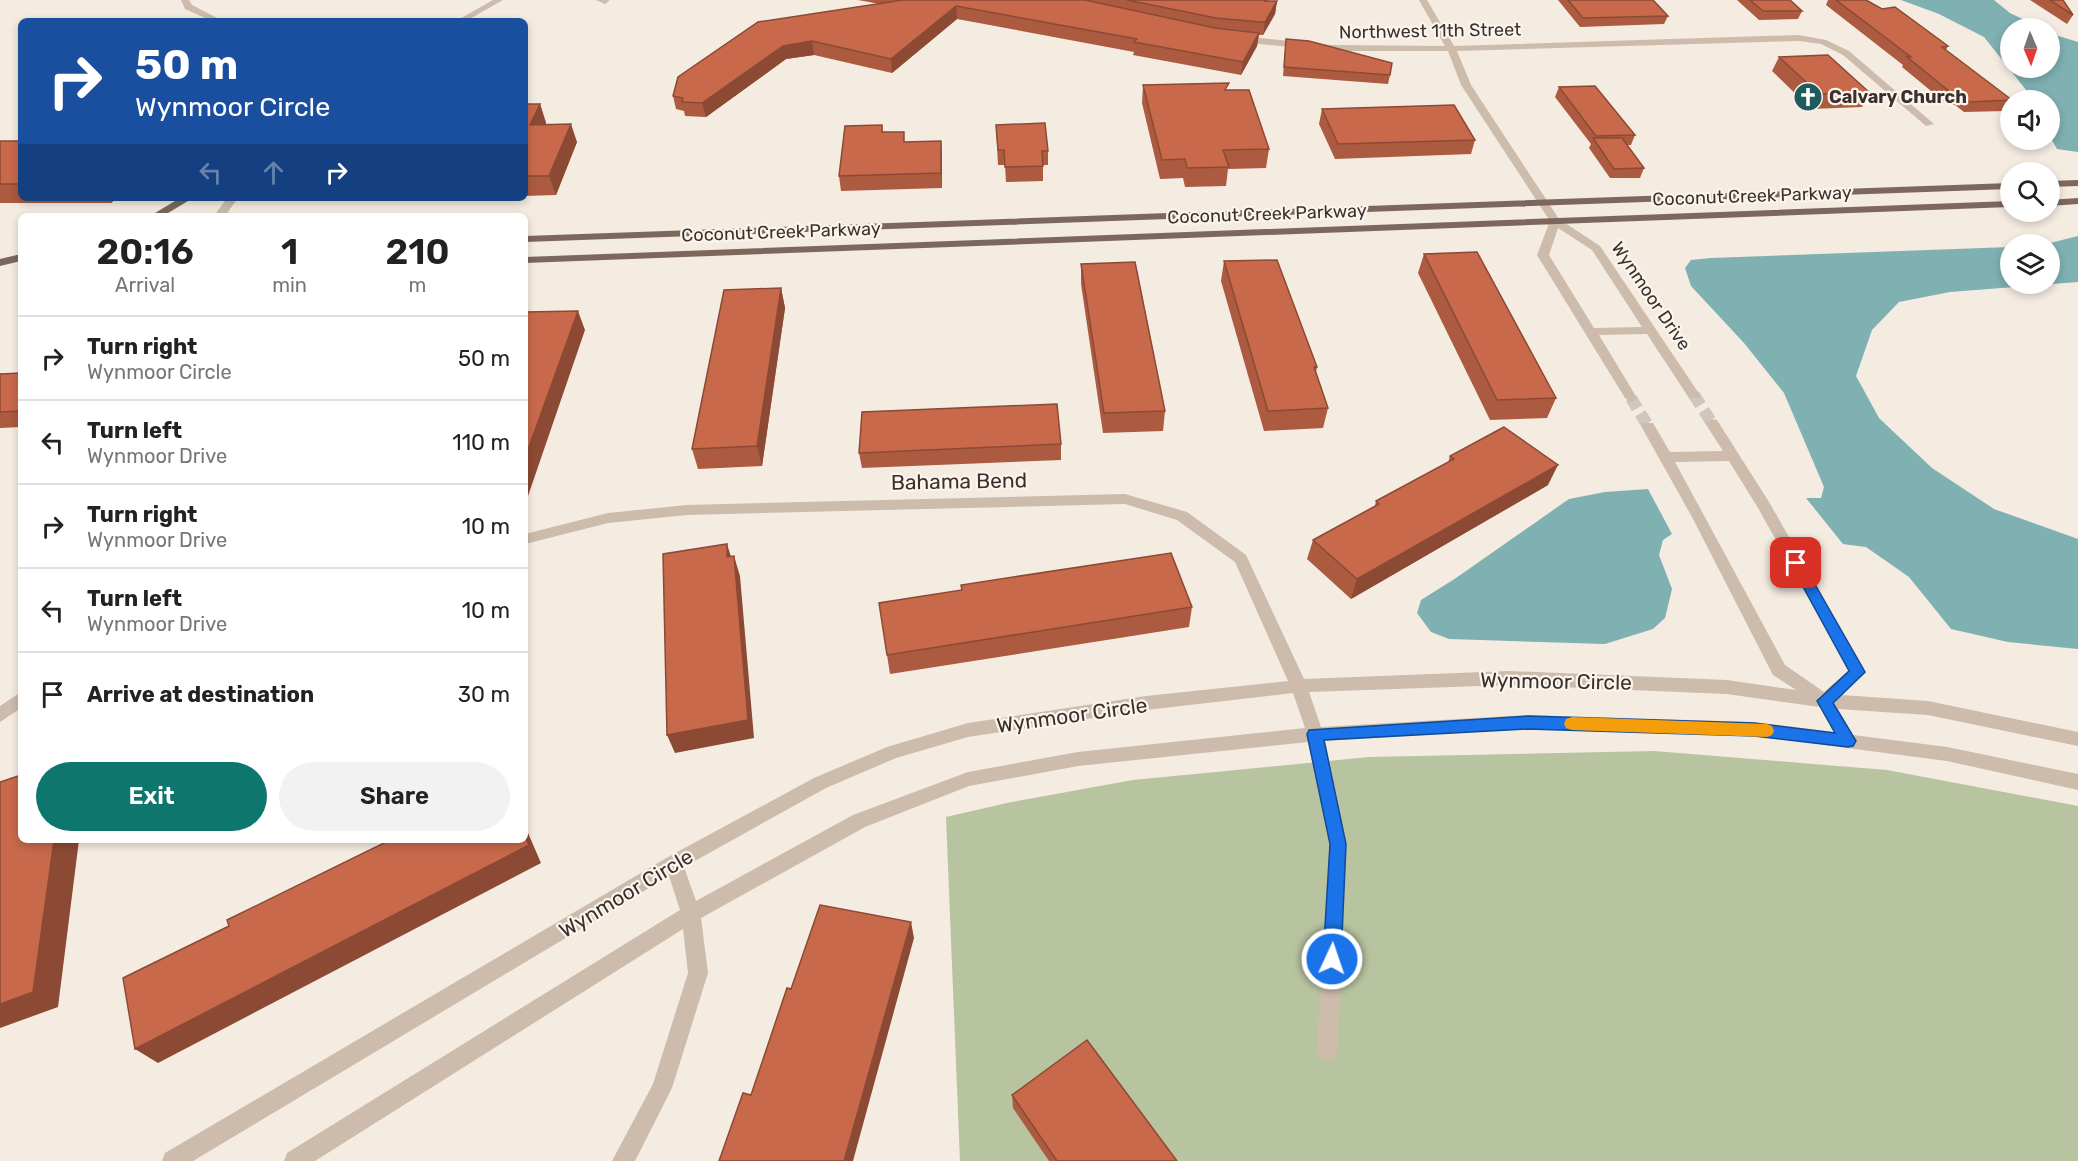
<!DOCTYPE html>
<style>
:root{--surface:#fff;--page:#f2f2f2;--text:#222;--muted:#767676;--line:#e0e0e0;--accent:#0f766e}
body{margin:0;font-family:Rubik,sans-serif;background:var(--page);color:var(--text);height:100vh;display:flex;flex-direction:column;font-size:22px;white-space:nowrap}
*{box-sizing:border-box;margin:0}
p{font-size:20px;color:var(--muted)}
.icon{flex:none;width:33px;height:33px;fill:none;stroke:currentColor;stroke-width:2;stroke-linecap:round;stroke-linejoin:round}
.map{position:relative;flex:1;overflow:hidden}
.side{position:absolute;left:18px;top:213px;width:510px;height:630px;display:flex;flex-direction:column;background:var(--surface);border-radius:9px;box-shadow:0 3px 9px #0003}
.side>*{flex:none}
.hud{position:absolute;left:18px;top:18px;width:510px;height:183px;border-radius:9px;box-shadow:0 3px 9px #0003;background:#1a4fa0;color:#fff;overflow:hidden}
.needle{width:39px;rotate:178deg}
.tools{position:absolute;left:2000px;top:18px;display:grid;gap:12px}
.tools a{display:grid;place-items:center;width:60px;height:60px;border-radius:50%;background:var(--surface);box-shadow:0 3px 9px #0003;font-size:30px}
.pin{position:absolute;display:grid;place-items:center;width:51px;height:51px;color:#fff;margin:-26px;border-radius:12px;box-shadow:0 3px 9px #0006}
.me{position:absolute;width:66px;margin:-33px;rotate:3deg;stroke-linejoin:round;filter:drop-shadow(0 0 4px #0008)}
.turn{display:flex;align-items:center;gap:21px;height:126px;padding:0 18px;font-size:27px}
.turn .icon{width:78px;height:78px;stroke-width:2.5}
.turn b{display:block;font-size:42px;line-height:51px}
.lanes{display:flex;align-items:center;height:57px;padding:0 18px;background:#0003;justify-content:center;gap:30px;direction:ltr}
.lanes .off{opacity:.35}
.eta{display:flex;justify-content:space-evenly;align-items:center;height:102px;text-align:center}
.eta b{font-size:36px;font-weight:600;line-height:42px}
.cta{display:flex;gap:12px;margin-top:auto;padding:12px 18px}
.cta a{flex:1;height:69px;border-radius:36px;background:var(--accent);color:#fff;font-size:24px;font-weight:600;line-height:69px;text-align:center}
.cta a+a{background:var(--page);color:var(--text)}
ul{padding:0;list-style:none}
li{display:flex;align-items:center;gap:18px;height:84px;padding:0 18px;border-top:2px solid var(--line)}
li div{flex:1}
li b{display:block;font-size:22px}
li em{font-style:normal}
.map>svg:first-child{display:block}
</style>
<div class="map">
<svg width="2078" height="1161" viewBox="0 0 2078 1161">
<rect width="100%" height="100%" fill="#f4ebe1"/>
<path fill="#b8c4a0" d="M 1654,751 L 1887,770 L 2078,806 L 2078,1161 L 960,1161 L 946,817 L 1007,803 L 1133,780 L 1369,757 Z"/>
<path fill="#7fb0b2" d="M 1901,0 L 1994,0 L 2010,13 L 2041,28 L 2010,28 L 2010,68 L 2049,68 L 2049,33 L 2078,42 L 2078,152 L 2057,149 L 2049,135 L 2049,100 L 2034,100 L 1984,37 L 1939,14 Z
M 2078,236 L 2078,282 L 1950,292 L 1899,302 L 1872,330 L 1856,376 L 1879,418 L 1932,468 L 1994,509 L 2078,539 L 2078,649 L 2008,642 L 1951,629 L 1909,577 L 1866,547 L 1843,544 L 1806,498 L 1821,498 L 1824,487 L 1784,393 L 1744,343 L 1691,286 L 1685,268 L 1691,260 L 1711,258 L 2010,247 L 2010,284 L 2049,284 L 2049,244 L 2046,244 Z
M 1648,489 L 1672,534 L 1663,540 L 1659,555 L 1672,589 L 1665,618 L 1653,629 L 1605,644 L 1449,639 L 1431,632 L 1417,613 L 1421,600 L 1456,578 L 1569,499 L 1605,492 Z"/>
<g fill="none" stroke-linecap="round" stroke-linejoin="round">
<path stroke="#cfc6bd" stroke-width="12" stroke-dasharray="12 6" stroke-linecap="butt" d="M 1694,395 L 1712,423
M 1631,398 L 1648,426"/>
<path fill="#cdbbac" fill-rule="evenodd" d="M 181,0 L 189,0 L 192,5 L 223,21 L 212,21 L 185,9 Z
M 493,0 L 503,0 L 466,21 L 456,21 Z
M 596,0 L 609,0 L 609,1 L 605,4 Z
M 1419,0 L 1427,0 L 1454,46 L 1799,35 L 1826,40 L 1849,51 L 1934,124 L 1926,126 L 1843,55 L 1821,44 L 1799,41 L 1457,51 L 1471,85 L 1559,219 L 1600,246 L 1700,395 L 1699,398 L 1689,398 L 1647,334 L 1599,335 L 1637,398 L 1631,402 L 1625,398 L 1537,255 L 1550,221 L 1461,85 L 1448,51 L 1331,51 L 1239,42 L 1235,39 L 1239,36 L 1331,45 L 1445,46 ZM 1558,228 L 1592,250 L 1642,327 L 1594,328 L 1549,255 Z
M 227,198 L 238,198 L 225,216 L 214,216 Z
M 1712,419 L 1717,420 L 1769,502 L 1866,672 L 1842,695 L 1928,701 L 2078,732 L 2078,746 L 1928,715 L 1838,709 L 1853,735 L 1947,747 L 2078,774 L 2078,790 L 1947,761 L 1754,736 L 1528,729 L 1325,741 L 1347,845 L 1337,1051 L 1334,1058 L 1327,1061 L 1320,1058 L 1317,1051 L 1329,845 L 1308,742 L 1078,766 L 969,786 L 865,827 L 701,918 L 708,973 L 672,1088 L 635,1161 L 612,1161 L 653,1084 L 688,973 L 683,929 L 315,1161 L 284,1161 L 287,1153 L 680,910 L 669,876 L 193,1161 L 162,1161 L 165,1153 L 668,857 L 814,778 L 887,747 L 968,723 L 1146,696 L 1288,681 L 1235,562 L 1177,520 L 1125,504 L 687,515 L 608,523 L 525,544 L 525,534 L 608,513 L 687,505 L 1125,494 L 1187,512 L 1246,555 L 1304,679 L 1509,671 L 1727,680 L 1796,690 L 1773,675 L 1692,517 L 1641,426 L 1643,423 L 1653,423 L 1670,452 L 1723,451 L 1705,423 ZM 1729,461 L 1758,508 L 1849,670 L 1824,692 L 1785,665 L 1675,462 ZM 1509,685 L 1727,694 L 1820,707 L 1834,732 L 1754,722 L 1528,715 L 1321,727 L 1309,692 ZM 1293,693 L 1305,728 L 1078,752 L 968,772 L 853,815 L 696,901 L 684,867 L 826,788 L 896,758 L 968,737 L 1146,710 Z
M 21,692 L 21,708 L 0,722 L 0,706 Z"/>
<path fill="#7d675c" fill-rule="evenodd" d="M 2078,180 L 2078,186 L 2049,187 L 2049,181 Z
M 2010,183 L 2010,189 L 525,242 L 525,236 Z
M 180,198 L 193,198 L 163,216 L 150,216 Z
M 2078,198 L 2078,204 L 2049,206 L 2049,200 Z
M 2010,201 L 2010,207 L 525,263 L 525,257 Z
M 21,254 L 21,261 L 0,266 L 0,259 Z"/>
</g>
<path fill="#ac5a40" d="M 858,0 L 1268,0 L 1268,1 L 1277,1 L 1275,14 L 1263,35 L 1259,35 L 1257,46 L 1241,75 L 1133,55 L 1134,52 L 957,19 L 892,73 L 814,55 L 786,59 L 706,117 L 685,116 L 684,111 L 676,109 L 673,96 L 880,4 Z
M 1558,0 L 1653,0 L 1668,16 L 1664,24 L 1580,27 Z
M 1737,0 L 1790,0 L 1802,11 L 1798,19 L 1759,20 Z
M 1828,0 L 1866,0 L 1948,46 L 1946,50 L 2010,100 L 2010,105 L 2006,111 L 1964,112 L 1955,105 L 1948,105 L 1902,67 L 1903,65 L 1826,5 Z
M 2030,0 L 2063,0 L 2073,15 L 2067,24 Z
M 1286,39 L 1390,75 L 1388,84 L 1283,76 Z
M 1779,57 L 1870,93 L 1862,107 L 1811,109 L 1772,71 Z
M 1143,85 L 1228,90 L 1269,149 L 1266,168 L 1228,169 L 1226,186 L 1185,187 L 1183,178 L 1160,179 L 1142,103 Z
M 1559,87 L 1635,135 L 1631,145 L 1627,145 L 1644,168 L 1640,178 L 1610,178 L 1589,148 L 1591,144 L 1555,97 Z
M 525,104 L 540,104 L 546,123 L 546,124 L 577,142 L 556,195 L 525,196 Z
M 1322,109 L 1475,140 L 1471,154 L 1335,159 L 1319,124 Z
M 882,125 L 883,132 L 905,142 L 942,155 L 942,188 L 841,191 L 839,176 Z
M 996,125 L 1048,151 L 1048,165 L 1043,165 L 1043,181 L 1006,182 L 1005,165 L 998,165 Z
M 0,141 L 21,141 L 21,198 L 116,198 L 111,203 L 0,203 Z
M 420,198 L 450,198 L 420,199 Z
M 1424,254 L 1556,398 L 1547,418 L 1490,420 L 1418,273 Z
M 1224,261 L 1317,367 L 1316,372 L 1328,408 L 1323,428 L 1264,431 L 1221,281 Z
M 1081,264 L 1165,411 L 1163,431 L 1103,433 L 1081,284 Z
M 781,288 L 785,308 L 762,466 L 698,469 L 692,449 Z
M 21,373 L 21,427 L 0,428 L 0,374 Z
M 1061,444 L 1061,460 L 862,468 L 859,453 Z
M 1450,456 L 1548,485 L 1351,599 L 1307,559 L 1313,540 L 1375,506 L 1376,501 L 1448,463 Z
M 961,585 L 1192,607 L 1189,627 L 890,674 L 887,655 L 962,590 Z
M 1012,1095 L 1177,1161 L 1049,1161 L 1013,1108 Z"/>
<path fill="#8c4a34" d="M 1277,1 L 1275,14 L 1263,35 L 1265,22 Z
M 956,6 L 957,19 L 892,73 L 891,59 Z
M 1259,33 L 1257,46 L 1241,75 L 1243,62 Z
M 812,41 L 814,55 L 786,59 L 706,117 L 702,103 L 783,46 Z
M 540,104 L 546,123 L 537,143 L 530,125 Z
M 571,124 L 577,142 L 556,195 L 549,176 Z
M 941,141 L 942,155 L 942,188 L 941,173 Z
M 108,198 L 116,198 L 111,203 Z
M 781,288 L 785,308 L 762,466 L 757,446 Z
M 578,311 L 585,330 L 528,496 L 525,490 L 525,458 Z
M 1558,465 L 1548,485 L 1351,599 L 1357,579 Z
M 727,544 L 733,563 L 727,557 Z
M 734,556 L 740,576 L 754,738 L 675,753 L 667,735 Z
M 525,826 L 541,863 L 158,1063 L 135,1049 L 525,836 Z
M 54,840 L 79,840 L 58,1007 L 0,1028 L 0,1004 Z
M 911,922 L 914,938 L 853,1161 L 844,1161 Z"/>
<path fill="#c8694b" stroke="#8c4a34" stroke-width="1.5" d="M 903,0 L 1085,0 L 1215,28 L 1259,33 L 1243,62 L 1134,42 L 1137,39 L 956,6 L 891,59 L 812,41 L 783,46 L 702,103 L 682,102 L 683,98 L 673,96 L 678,77 L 758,22 Z
M 1127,0 L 1266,0 L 1265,1 L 1277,1 L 1265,22 L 1260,22 L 1216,18 Z
M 1568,0 L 1653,0 L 1668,16 L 1583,18 Z
M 1750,0 L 1790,0 L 1802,11 L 1763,11 Z
M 1836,0 L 1866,0 L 1882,9 L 1895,7 L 1948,46 L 1942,47 L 2012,100 L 1970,102 L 1961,95 L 1954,95 L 1907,57 L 1911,57 Z
M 2050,0 L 2063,0 L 2073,15 Z
M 1286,39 L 1309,41 L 1392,63 L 1390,75 L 1284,67 Z
M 1828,55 L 1870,93 L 1819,94 L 1779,57 Z
M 1229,83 L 1225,90 L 1249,90 L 1269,149 L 1223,150 L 1229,167 L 1187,168 L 1185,159 L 1162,160 L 1143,85 Z
M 1595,86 L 1635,135 L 1596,136 L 1559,87 Z
M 525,104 L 540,104 L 530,125 L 571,124 L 549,176 L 525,176 Z
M 1454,105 L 1475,140 L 1338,144 L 1322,109 Z
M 1045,123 L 1048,151 L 1042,151 L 1043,166 L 1005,167 L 1004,150 L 998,150 L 996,125 Z
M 882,125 L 882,132 L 904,132 L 904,142 L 941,141 L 941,173 L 839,176 L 845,126 Z
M 1593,138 L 1622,138 L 1644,168 L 1614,169 Z
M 0,141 L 21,141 L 21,184 L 0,184 Z
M 1477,252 L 1556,398 L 1497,400 L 1424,254 Z
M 1277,260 L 1317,367 L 1314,367 L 1328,408 L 1268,411 L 1224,261 Z
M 1135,262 L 1165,411 L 1104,413 L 1081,264 Z
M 781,288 L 757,446 L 692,449 L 724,290 Z
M 578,311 L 525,458 L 525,312 Z
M 21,373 L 21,411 L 0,412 L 0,374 Z
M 1057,404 L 1061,444 L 859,453 L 862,412 Z
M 1504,427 L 1558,465 L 1357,579 L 1313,540 L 1379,504 L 1376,501 L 1454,459 L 1450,456 Z
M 727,544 L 727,557 L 734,556 L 748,720 L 667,735 L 663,554 Z
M 1171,553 L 1192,607 L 887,655 L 879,603 L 962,590 L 961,585 Z
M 21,775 L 21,840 L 54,840 L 33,992 L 0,1004 L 0,782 Z
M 525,836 L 529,845 L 135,1049 L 123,978 L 229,926 L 227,920 L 390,840 L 525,840 Z
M 820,905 L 911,922 L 844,1161 L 719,1161 L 743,1093 L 751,1095 L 787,988 L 791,989 Z
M 1087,1040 L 1177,1161 L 1057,1161 L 1012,1095 Z"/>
<path fill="#1a73e8" stroke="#114b97" stroke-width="1.5" d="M 1796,558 L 1801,560 L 1865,672 L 1833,703 L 1856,741 L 1853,746 L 1848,747 L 1754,736 L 1528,729 L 1324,740 L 1346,844 L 1341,959 L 1338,965 L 1332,968 L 1326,965 L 1323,959 L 1330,844 L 1307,734 L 1309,730 L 1528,716 L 1754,723 L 1835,733 L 1817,701 L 1849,671 L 1790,563 Z"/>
<path fill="#f59e0b" d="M 1572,717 L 1767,724 L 1772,726 L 1774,731 L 1772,735 L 1767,737 L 1572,730 L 1566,728 L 1564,724 L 1566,719 Z"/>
<defs>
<g id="church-disc" transform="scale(1.5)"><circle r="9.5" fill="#1f5a5e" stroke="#fbf5ee"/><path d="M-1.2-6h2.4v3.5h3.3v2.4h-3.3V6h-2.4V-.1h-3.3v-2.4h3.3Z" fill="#fff"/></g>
</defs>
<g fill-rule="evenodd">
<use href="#church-disc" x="1808" y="97"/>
</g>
<g text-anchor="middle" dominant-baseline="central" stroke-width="4.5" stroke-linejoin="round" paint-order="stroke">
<g font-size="18" fill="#3b302b" stroke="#fbf5ee">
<text transform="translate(1430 31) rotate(-1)">Northwest 11th Street</text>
<text transform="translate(1752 196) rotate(-2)">Coconut Creek Parkway</text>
<text transform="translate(1267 214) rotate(-2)">Coconut Creek Parkway</text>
<text transform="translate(781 232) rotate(-2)">Coconut Creek Parkway</text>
<text transform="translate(1651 296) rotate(56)">Wynmoor Drive</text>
</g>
<g font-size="18" font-weight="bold" fill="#3b302b" stroke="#fbf5ee" text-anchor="start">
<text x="1829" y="97">Calvary Church</text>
</g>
<g font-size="21" fill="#3b302b" stroke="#fbf5ee">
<text transform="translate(959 481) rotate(-1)">Bahama Bend</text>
<text transform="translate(1556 681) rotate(1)">Wynmoor Circle</text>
<text transform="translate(1072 715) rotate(-8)">Wynmoor Circle</text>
<text transform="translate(626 893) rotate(-31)">Wynmoor Circle</text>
</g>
</g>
</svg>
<div class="tools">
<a><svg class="needle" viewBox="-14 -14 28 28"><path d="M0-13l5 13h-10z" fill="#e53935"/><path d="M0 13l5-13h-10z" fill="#767676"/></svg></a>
<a><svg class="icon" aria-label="sound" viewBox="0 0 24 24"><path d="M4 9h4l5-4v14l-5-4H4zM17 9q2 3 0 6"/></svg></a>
<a><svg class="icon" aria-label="search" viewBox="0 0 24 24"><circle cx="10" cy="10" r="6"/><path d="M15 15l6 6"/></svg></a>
<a><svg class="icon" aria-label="layers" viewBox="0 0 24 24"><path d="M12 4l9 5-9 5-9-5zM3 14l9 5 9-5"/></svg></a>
</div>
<div class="pin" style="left:1796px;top:563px;background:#d93025"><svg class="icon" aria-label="arrive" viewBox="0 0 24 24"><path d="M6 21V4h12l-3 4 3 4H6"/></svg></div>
<svg class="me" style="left:1332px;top:959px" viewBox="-20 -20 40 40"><circle r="17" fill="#1a73e8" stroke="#fff" stroke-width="3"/><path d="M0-11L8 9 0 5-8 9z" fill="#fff"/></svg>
<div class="hud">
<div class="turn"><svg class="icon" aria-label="right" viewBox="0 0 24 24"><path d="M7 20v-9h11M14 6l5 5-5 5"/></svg><div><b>50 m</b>Wynmoor Circle</div></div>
<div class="lanes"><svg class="icon off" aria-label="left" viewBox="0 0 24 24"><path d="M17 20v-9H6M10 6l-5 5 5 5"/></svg><svg class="icon off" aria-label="ahead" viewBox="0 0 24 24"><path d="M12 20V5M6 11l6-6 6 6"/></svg><svg class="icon" aria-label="right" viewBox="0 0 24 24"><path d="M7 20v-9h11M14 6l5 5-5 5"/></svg></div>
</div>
<section class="side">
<div class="eta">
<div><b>20:16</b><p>Arrival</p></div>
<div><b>1</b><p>min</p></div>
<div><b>210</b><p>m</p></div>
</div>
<ul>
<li><svg class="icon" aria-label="right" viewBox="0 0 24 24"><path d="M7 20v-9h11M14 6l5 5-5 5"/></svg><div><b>Turn right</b><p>Wynmoor Circle</p></div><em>50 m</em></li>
<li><svg class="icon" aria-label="left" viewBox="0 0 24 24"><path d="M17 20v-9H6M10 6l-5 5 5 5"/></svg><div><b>Turn left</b><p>Wynmoor Drive</p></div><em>110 m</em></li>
<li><svg class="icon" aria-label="right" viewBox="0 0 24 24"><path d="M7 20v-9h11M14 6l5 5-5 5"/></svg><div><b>Turn right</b><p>Wynmoor Drive</p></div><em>10 m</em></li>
<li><svg class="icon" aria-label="left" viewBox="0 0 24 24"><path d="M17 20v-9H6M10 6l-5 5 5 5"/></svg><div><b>Turn left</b><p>Wynmoor Drive</p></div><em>10 m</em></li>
<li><svg class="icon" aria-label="arrive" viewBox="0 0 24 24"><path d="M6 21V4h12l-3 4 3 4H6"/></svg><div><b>Arrive at destination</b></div><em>30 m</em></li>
</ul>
<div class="cta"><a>Exit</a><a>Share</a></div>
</section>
</div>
